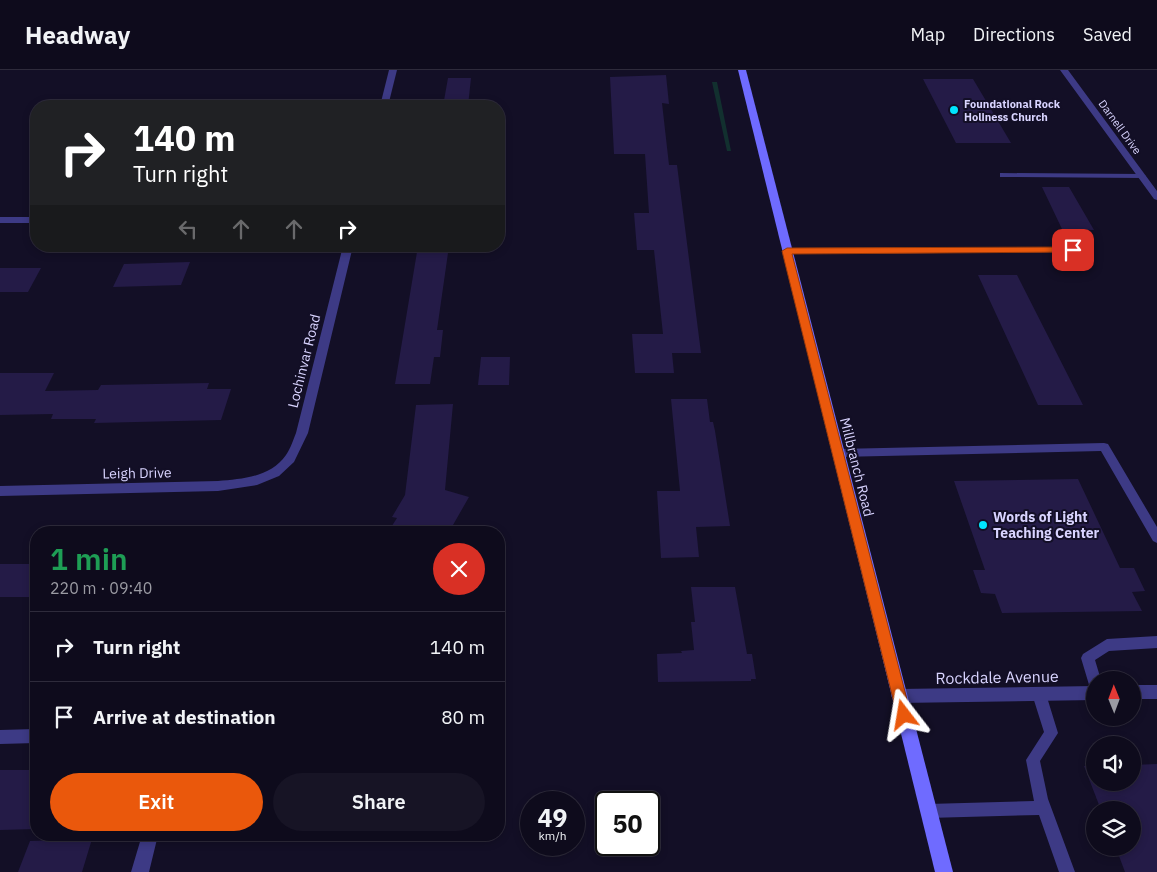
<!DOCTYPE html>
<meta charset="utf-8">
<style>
:root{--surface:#0e0b1c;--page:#171425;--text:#f1f3f6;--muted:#9b9ba3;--line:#2e2b3b;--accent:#ea580c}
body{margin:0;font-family:"IBM Plex Sans",sans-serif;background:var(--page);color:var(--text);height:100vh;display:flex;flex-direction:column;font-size:19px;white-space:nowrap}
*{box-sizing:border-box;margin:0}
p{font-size:16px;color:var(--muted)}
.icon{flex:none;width:28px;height:28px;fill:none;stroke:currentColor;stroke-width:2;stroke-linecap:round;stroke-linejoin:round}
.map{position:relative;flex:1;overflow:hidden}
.side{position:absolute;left:30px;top:456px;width:475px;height:315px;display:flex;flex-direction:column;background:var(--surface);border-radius:20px;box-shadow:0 2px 8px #0003,0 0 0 1px var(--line)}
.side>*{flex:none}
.guide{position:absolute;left:30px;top:30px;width:475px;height:152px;border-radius:20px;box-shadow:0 2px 8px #0003,0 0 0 1px var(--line);background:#202124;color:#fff;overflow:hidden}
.needle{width:32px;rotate:359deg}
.controls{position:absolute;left:1086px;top:601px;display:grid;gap:10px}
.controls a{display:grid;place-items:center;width:55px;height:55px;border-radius:50%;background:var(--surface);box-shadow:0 2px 8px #0003,0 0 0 1px var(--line);font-size:25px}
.speed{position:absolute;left:520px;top:721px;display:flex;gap:10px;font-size:25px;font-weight:700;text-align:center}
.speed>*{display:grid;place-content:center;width:65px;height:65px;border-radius:50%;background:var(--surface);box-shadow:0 2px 8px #0003,0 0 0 1px var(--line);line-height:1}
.speed small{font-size:12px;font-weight:400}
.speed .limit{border:2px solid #111;border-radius:8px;background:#fff;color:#111}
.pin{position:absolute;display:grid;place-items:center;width:42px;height:42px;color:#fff;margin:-21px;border-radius:10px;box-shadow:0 2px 8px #0006}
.me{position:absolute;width:55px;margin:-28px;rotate:346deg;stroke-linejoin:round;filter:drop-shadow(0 0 4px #0008)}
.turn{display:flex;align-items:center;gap:18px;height:105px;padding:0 20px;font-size:22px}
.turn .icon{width:65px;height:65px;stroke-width:2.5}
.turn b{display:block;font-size:35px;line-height:42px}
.lanes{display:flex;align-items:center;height:48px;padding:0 20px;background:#0003;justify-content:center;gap:25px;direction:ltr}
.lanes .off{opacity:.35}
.round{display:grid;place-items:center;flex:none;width:52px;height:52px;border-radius:26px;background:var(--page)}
.head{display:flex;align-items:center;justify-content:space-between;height:85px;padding:0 20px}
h1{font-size:30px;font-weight:600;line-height:38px;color:#1e9e55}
.primary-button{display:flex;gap:10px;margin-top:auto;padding:10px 20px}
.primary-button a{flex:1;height:58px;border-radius:30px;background:var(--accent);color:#fff;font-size:20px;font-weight:600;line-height:58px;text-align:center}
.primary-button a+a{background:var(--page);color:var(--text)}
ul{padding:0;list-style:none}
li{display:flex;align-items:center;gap:15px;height:70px;padding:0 20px;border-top:1px solid var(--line)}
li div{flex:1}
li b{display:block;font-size:19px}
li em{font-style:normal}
header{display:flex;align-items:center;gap:30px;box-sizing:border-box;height:70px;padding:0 25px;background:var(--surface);border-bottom:1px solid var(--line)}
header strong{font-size:24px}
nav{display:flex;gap:28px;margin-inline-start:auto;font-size:18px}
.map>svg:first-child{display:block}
</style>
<header>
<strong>Headway</strong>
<nav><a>Map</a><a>Directions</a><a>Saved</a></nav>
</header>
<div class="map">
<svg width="1157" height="802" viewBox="0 0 1157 802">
<rect width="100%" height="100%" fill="#130f26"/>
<path fill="#12302f" d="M 712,12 L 717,12 L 731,81 L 727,81 Z"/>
<path fill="#241b47" d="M 666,5 L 669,34 L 662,33 L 669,95 L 677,95 L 701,283 L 672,283 L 674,303 L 635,303 L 632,264 L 663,264 L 654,180 L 637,180 L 634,143 L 649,143 L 645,84 L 614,84 L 610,7 Z
M 448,8 L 471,8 L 468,36 L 443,36 Z
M 923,9 L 973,9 L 1011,73 L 956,73 Z
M 1042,117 L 1069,117 L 1094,160 L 1062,159 Z
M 418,176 L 449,176 L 437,260 L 443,260 L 440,287 L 434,287 L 430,314 L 395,314 Z
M 190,192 L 181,215 L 113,217 L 124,194 Z
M 0,198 L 41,198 L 28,222 L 0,222 Z
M 978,205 L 1017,205 L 1083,335 L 1038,335 Z
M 481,287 L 510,287 L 509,315 L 478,315 Z
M 0,303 L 54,303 L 45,321 L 98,320 L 101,315 L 209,313 L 207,319 L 231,319 L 221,350 L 94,353 L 96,349 L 51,349 L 53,344 L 0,345 Z
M 671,329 L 707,329 L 710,352 L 713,352 L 715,361 L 730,456 L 696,457 L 699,487 L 661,488 L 657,421 L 680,421 Z
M 453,334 L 445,420 L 469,427 L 449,462 L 388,462 L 397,448 L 392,447 L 405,425 L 416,335 Z
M 1078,409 L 1120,498 L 1134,498 L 1145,521 L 1132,522 L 1142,541 L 1002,543 L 995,524 L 981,523 L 973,500 L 985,500 L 954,411 Z
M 0,494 L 36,494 L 36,527 L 0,527 Z
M 691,517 L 735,517 L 747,584 L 752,584 L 756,609 L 751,609 L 751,611 L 658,612 L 657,584 L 682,583 L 681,581 L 694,580 L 691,552 L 695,552 Z
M 1157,694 L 1157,802 L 1125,802 L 1116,778 L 1132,778 L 1132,740 L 1101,740 L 1084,696 L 1095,696 L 1095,712 L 1132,712 L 1132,695 Z
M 0,700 L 36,700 L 36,759 L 0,760 Z
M 92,769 L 82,802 L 18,802 L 30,771 Z"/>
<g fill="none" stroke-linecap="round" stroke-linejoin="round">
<path fill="#3d3a85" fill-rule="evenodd" d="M 1000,103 L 1142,104 L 1146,106 L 1142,108 L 1003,107 L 1000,107 Z
M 1073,177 L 1077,180 L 1076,182 L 787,184 L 783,181 L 787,178 Z
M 1104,373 L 1108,374 L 1157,457 L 1157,473 L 1153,471 L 1101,381 L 838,387 L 832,383 L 838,379 Z
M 1157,566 L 1157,578 L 1109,581 L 1095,590 L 1101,610 L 1095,610 L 1095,620 L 1090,618 L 1081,588 L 1083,584 L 1107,569 Z
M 1039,618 L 1044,620 L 1046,624 L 1058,663 L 1040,691 L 1048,729 L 1075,802 L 1059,802 L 1039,745 L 928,748 L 923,746 L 921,741 L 923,736 L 928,734 L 1034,731 L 1026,690 L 1044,662 L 1032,624 L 1034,620 Z"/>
<path fill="#3d3a85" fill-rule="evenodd" d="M 389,0 L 397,0 L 388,36 L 380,36 Z
M 1060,0 L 1068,0 L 1157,121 L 1157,130 L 1154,129 Z
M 0,147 L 36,147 L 36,153 L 0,153 Z
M 343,176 L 353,176 L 308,363 L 294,392 L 279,406 L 257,415 L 218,421 L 0,426 L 0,416 L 218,411 C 242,409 271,407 286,385 C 291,378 293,370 296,363 Z
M 1132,615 L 1157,615 L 1157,629 L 1132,629 Z
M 1095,616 L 1095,630 L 899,633 L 894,631 L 891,626 L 894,621 L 899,619 Z
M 36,659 L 36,673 L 0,674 L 0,660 Z
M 142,765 L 158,765 L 149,802 L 131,802 Z"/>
<path fill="#6f6bff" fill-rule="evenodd" d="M 738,0 L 746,0 L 953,802 L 935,802 Z"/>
</g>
<path fill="#ea580c" stroke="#983908" d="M 1073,177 L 1078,180 L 1076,182 L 792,184 L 911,645 L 909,650 L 904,652 L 899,650 L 897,645 L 782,181 L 787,178 Z"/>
<g fill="#00e5ff" stroke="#130f26" stroke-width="2">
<circle cx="954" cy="40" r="5"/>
<circle cx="983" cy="455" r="5"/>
</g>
<g text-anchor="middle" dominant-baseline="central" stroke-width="4" stroke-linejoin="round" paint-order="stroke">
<g font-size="11" font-weight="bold" fill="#d9d4ff" stroke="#130f26" text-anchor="start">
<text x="964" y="34">Foundational Rock<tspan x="964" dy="13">Holiness Church</tspan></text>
</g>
<g font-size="11" fill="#d9d4ff" stroke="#130f26">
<text transform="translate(1120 57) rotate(54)">Darnell Drive</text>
</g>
<g font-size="14" fill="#d9d4ff" stroke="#130f26">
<text transform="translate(304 291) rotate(-76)">Lochinvar Road</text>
<text transform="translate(857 397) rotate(76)">Millbranch Road</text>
<text transform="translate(137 403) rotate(-1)">Leigh Drive</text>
</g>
<g font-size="14" font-weight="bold" fill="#d9d4ff" stroke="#130f26" text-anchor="start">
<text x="993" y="447">Words of Light<tspan x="993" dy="16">Teaching Center</tspan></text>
</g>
<g font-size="16" fill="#d9d4ff" stroke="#130f26">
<text transform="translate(997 607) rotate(-1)">Rockdale Avenue</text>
</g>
</g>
</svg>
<div class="controls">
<a><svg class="needle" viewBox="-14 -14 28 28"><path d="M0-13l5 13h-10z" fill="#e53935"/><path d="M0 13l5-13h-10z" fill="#9b9ba3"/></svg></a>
<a><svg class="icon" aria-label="sound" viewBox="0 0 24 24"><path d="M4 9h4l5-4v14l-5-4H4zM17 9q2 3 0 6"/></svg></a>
<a><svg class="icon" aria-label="layers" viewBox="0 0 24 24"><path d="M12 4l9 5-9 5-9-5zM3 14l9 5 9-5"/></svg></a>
</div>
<div class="speed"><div>49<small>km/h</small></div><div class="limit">50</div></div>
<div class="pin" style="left:1073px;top:180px;background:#d93025"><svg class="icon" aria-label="arrive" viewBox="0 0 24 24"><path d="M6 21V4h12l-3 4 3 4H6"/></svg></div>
<svg class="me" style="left:904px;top:645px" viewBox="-20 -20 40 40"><path d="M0-17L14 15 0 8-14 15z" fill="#ea580c" stroke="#fff" stroke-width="4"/></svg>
<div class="guide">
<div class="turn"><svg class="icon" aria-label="right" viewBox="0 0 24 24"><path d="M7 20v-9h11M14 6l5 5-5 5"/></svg><div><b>140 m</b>Turn right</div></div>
<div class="lanes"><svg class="icon off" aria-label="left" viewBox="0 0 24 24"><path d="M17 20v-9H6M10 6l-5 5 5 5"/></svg><svg class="icon off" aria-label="ahead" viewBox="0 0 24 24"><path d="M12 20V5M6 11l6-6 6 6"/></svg><svg class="icon off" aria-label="ahead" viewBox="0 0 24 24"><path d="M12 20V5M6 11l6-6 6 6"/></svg><svg class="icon" aria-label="right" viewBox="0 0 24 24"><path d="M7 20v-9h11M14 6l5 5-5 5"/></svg></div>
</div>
<section class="side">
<div class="head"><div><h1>1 min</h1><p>220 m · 09:40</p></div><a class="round" style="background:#d93025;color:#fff"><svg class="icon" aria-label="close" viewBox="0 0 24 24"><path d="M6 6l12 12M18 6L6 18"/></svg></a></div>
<ul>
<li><svg class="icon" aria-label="right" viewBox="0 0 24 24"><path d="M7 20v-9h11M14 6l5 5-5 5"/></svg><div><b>Turn right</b></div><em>140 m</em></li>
<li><svg class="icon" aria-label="arrive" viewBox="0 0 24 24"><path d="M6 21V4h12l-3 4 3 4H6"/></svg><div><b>Arrive at destination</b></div><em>80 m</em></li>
</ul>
<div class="primary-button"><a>Exit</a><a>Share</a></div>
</section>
</div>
